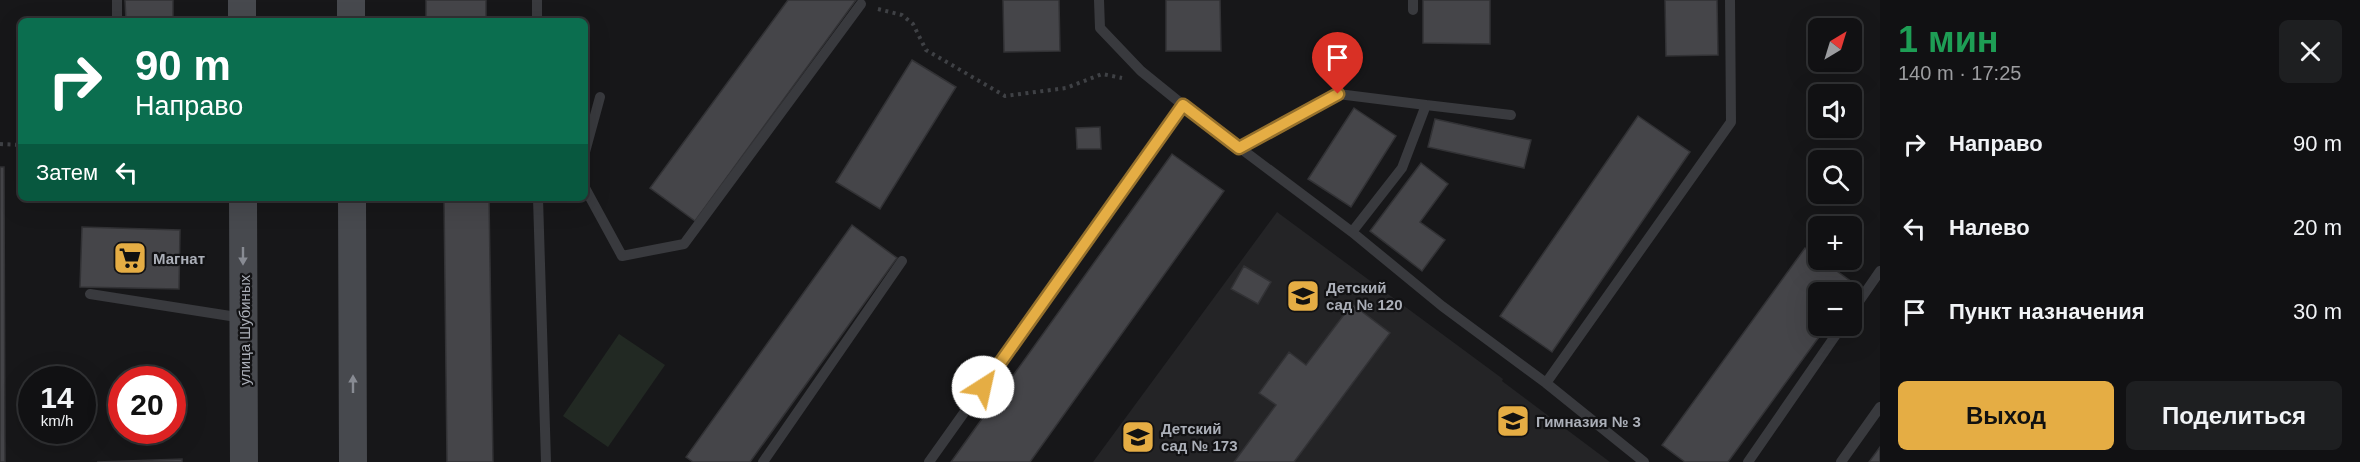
<!DOCTYPE html>
<html lang="ru">
<meta charset="utf-8">
<style>
:root{--surface:#111113;--page:#1e1f21;--text:#f1f3f6;--muted:#9c9da0;--line:#303133;--accent:#e5ad44}
body{margin:0;font-family:Helvetica,sans-serif;background:var(--page);color:var(--text);height:100vh;display:flex;flex-direction:column;font-size:22px;white-space:nowrap}
*{box-sizing:border-box;margin:0}
p{font-size:20px;color:var(--muted)}
.icon{flex:none;width:33px;height:33px;fill:none;stroke:currentColor;stroke-width:2;stroke-linecap:round;stroke-linejoin:round}
.map{position:relative;flex:1;overflow:hidden}
.details{display:flex;flex-direction:column;background:var(--surface);width:480px}
.details>*{flex:none}
.banner{position:absolute;left:18px;top:18px;width:570px;height:183px;border-radius:9px;box-shadow:0 6px 24px #0002,0 0 0 2px var(--line);background:#0b6e4f;color:#fff;overflow:hidden}
.needle{width:39px;rotate:38deg}
.fabs{position:absolute;left:1808px;top:18px;display:grid;gap:12px}
.fabs a{display:grid;place-items:center;width:54px;height:54px;border-radius:9px;background:var(--surface);box-shadow:0 6px 24px #0002,0 0 0 2px var(--line);font-size:30px}
.speed{position:absolute;left:18px;top:366px;display:flex;gap:12px;font-size:30px;font-weight:700;text-align:center}
.speed>*{display:grid;place-content:center;width:78px;height:78px;border-radius:50%;background:var(--surface);box-shadow:0 6px 24px #0002,0 0 0 2px var(--line);line-height:1}
.speed small{font-size:15px;font-weight:400}
.speed .limit{border:9px solid #d22;background:#fff;color:#111}
.pin{position:absolute;display:grid;place-items:center;width:51px;height:51px;color:#fff;margin:-62px -26px;border-radius:50% 50% 50% 0;rotate:-45deg;box-shadow:0 0 6px #0007}
.pin .icon{rotate:45deg}
.me{position:absolute;width:66px;margin:-33px;rotate:35deg;stroke-linejoin:round;filter:drop-shadow(0 0 4px #0008)}
.turn{display:flex;align-items:center;gap:21px;height:126px;padding:0 18px;font-size:27px}
.turn .icon{width:78px;height:78px;stroke-width:2.5}
.turn b{display:block;font-size:42px;line-height:51px}
.then{display:flex;align-items:center;height:57px;padding:0 18px;background:#0003;gap:12px;font-size:22px}
.round{display:grid;place-items:center;flex:none;width:63px;height:63px;border-radius:9px;background:var(--page)}
.head{display:flex;align-items:center;justify-content:space-between;height:102px;padding:0 18px}
h1{font-size:36px;font-weight:800;line-height:45px;color:#1e9e55}
.primary-button{display:flex;gap:12px;margin-top:auto;padding:12px 18px}
.primary-button a{flex:1;height:69px;border-radius:9px;background:var(--accent);color:#111;font-size:24px;font-weight:800;line-height:69px;text-align:center}
.primary-button a+a{background:var(--page);color:var(--text)}
ul{padding:0;list-style:none}
li{display:flex;align-items:center;gap:18px;height:84px;padding:0 18px}
li div{flex:1}
li b{display:block;font-size:22px}
li em{font-style:normal}
main{display:flex;flex:1;min-height:0}
.map>svg:first-child{display:block}
</style>
<main>
<div class="map">
<svg width="1880" height="462" viewBox="0 0 1880 462">
<rect width="100%" height="100%" fill="#171719"/>
<path fill="#242426" d="M 1277,212 L 1503,379 L 1502,381 L 1610,462 L 1093,462 Z"/>
<path fill="#222923" d="M 619,334 L 665,365 L 608,447 L 563,416 Z"/>
<path fill="#454549" stroke="#323235" stroke-width="1.5" d="M 125,0 L 173,0 L 173,21 L 126,21 Z
M 426,0 L 486,0 L 486,21 L 426,21 Z
M 788,0 L 856,0 L 695,221 L 650,188 Z
M 1003,0 L 1059,0 L 1060,51 L 1004,52 Z
M 1166,0 L 1220,0 L 1221,51 L 1166,51 Z
M 1423,0 L 1490,0 L 1490,44 L 1423,43 Z
M 1665,0 L 1717,0 L 1718,55 L 1666,56 Z
M 912,60 L 956,87 L 880,209 L 836,182 Z
M 1354,108 L 1396,136 L 1351,207 L 1308,179 Z
M 1638,116 L 1690,152 L 1552,352 L 1500,316 Z
M 1435,119 L 1531,140 L 1524,168 L 1428,147 Z
M 1100,127 L 1101,149 L 1077,149 L 1076,128 Z
M 1172,154 L 1224,191 L 1030,462 L 951,462 Z
M 1421,163 L 1448,184 L 1420,222 L 1445,240 L 1422,271 L 1370,231 Z
M 0,167 L 4,167 L 5,462 L 0,462 Z
M 444,198 L 489,198 L 493,462 L 447,462 Z
M 852,225 L 897,258 L 750,462 L 693,462 L 686,457 Z
M 82,227 L 180,230 L 179,289 L 80,287 Z
M 1805,248 L 1856,285 L 1851,292 L 1818,292 L 1818,326 L 1827,326 L 1728,462 L 1685,462 L 1662,445 Z
M 1244,266 L 1271,282 L 1258,304 L 1231,289 Z
M 1352,304 L 1390,333 L 1294,462 L 1234,462 L 1276,405 L 1259,393 L 1289,352 L 1306,365 Z
M 1880,447 L 1880,462 L 1869,462 Z
M 182,459 L 182,462 L 97,462 Z"/>
<g fill="none" stroke-linecap="round" stroke-linejoin="round">
<path stroke="#3f4145" stroke-width="4" stroke-dasharray="3 4.5" stroke-linecap="butt" d="M 878,9 L 902,15 L 913,24 L 926,50 L 1005,96 L 1066,88 L 1102,74 L 1122,78
M 0,144 L 21,145"/>
<path stroke="#393a3e" stroke-width="10" d="M 1099,0 L 1100,28 L 1141,71 L 1183,105 L 1352,232 L 1442,306 L 1546,383 L 1644,462
M 1413,10 L 1413,0
M 117,21 L 117,0
M 537,21 L 537,0
M 1426,105 L 1511,115
M 1239,148 L 1338,94 L 1426,105 L 1402,168 L 1352,232
M 585,152 L 600,97
M 585,188 L 622,256 L 684,244 L 861,4
M 538,198 L 546,462
M 90,294 L 243,318
M 1851,313 L 1880,271
M 1546,383 L 1731,122 L 1730,0
M 763,462 L 902,261
M 929,462 L 1183,105
M 1748,462 L 1842,326
M 1841,462 L 1880,407"/>
<path stroke="#47494e" stroke-width="28" d="M 242,0 L 242,21
M 351,0 L 351,21
M 243,198 L 244,462
M 352,198 L 353,462"/>
</g>
<defs><path id="oneway-solid" d="M-6-.8H1V-3.2L6.5 0L1 3.2V.8H-6Z" transform="scale(1.5)"/></defs>
<g fill="#888b93">
<use href="#oneway-solid" transform="translate(243 256) rotate(90)"/>
<use href="#oneway-solid" transform="translate(353 384) rotate(-90)"/>
</g>
<g fill="none" stroke-linecap="round" stroke-linejoin="round">
<g stroke="#95702c" stroke-width="15">
<path id="route" d="M 983,387 L 1183,105 L 1239,148 L 1338,94"/>
</g>
<use href="#route" stroke="#e5ad44" stroke-width="10"/>
</g>
<defs>
<g id="supermarket-square" transform="scale(1.725)"><rect x="-9" y="-9" width="18" height="18" rx="4" fill="#e5ad44" stroke="#121214"/><path d="M-6-5.5h2.5l.6 2H6L4.5 2H-2.5L-4.4-4H-6ZM-1.5 3.2a1.3 1.3 0 1 0 .1 0ZM3 3.2a1.3 1.3 0 1 0 .1 0Z" fill="#111"/></g>
<g id="school-square" transform="scale(1.725)"><rect x="-9" y="-9" width="18" height="18" rx="4" fill="#e5ad44" stroke="#121214"/><path d="M0-5L7-2L0 1L-7-2ZM-4 1L0 2.5L4 1V4Q0 6-4 4Z" fill="#111"/></g>
</defs>
<g fill-rule="evenodd">
<use href="#supermarket-square" x="130" y="258"/>
<use href="#school-square" x="1303" y="296"/>
<use href="#school-square" x="1513" y="421"/>
<use href="#school-square" x="1138" y="437"/>
</g>
<g text-anchor="middle" dominant-baseline="central" stroke-width="4.5" stroke-linejoin="round" paint-order="stroke">
<g font-size="15" font-weight="bold" fill="#abafb8" stroke="#121214" text-anchor="start">
<text x="153" y="258">Магнат</text>
<text x="1326" y="287">Детский<tspan x="1326" dy="17">сад № 120</tspan></text>
<text x="1536" y="421">Гимназия № 3</text>
<text x="1161" y="428">Детский<tspan x="1161" dy="17">сад № 173</tspan></text>
</g>
<g font-size="15" fill="#abafb8" stroke="#121214">
<text transform="translate(244 330) rotate(-90)">улица Шубиных</text>
</g>
</g>
</svg>
<div class="fabs">
<a><svg class="needle" viewBox="-14 -14 28 28"><path d="M0-13l5 13h-10z" fill="#e53935"/><path d="M0 13l5-13h-10z" fill="#9c9da0"/></svg></a>
<a><svg class="icon" aria-label="sound" viewBox="0 0 24 24"><path d="M4 9h4l5-4v14l-5-4H4zM17 9q2 3 0 6"/></svg></a>
<a><svg class="icon" aria-label="search" viewBox="0 0 24 24"><circle cx="10" cy="10" r="6"/><path d="M15 15l6 6"/></svg></a>
<a>+</a>
<a>−</a>
</div>
<div class="speed"><div>14<small>km/h</small></div><div class="limit">20</div></div>
<div class="pin" style="left:1338px;top:94px;background:#d93025"><svg class="icon" aria-label="arrive" viewBox="0 0 24 24"><path d="M6 21V4h12l-3 4 3 4H6"/></svg></div>
<svg class="me" style="left:983px;top:387px" viewBox="-20 -20 40 40"><circle r="19" fill="#fff"/><path d="M0-13L10 11 0 6-10 11z" fill="#e5ad44"/></svg>
<div class="banner">
<div class="turn"><svg class="icon" aria-label="right" viewBox="0 0 24 24"><path d="M7 20v-9h11M14 6l5 5-5 5"/></svg><div><b>90 m</b>Направо</div></div>
<div class="then">Затем<svg class="icon" aria-label="left" viewBox="0 0 24 24"><path d="M17 20v-9H6M10 6l-5 5 5 5"/></svg></div>
</div>
</div>
<section class="details">
<div class="head"><div><h1>1 мин</h1><p>140 m · 17:25</p></div><a class="round"><svg class="icon" aria-label="close" viewBox="0 0 24 24"><path d="M6 6l12 12M18 6L6 18"/></svg></a></div>
<ul>
<li><svg class="icon" aria-label="right" viewBox="0 0 24 24"><path d="M7 20v-9h11M14 6l5 5-5 5"/></svg><div><b>Направо</b></div><em>90 m</em></li>
<li><svg class="icon" aria-label="left" viewBox="0 0 24 24"><path d="M17 20v-9H6M10 6l-5 5 5 5"/></svg><div><b>Налево</b></div><em>20 m</em></li>
<li><svg class="icon" aria-label="arrive" viewBox="0 0 24 24"><path d="M6 21V4h12l-3 4 3 4H6"/></svg><div><b>Пункт назначения</b></div><em>30 m</em></li>
</ul>
<div class="primary-button"><a>Выход</a><a>Поделиться</a></div>
</section>
</main>
